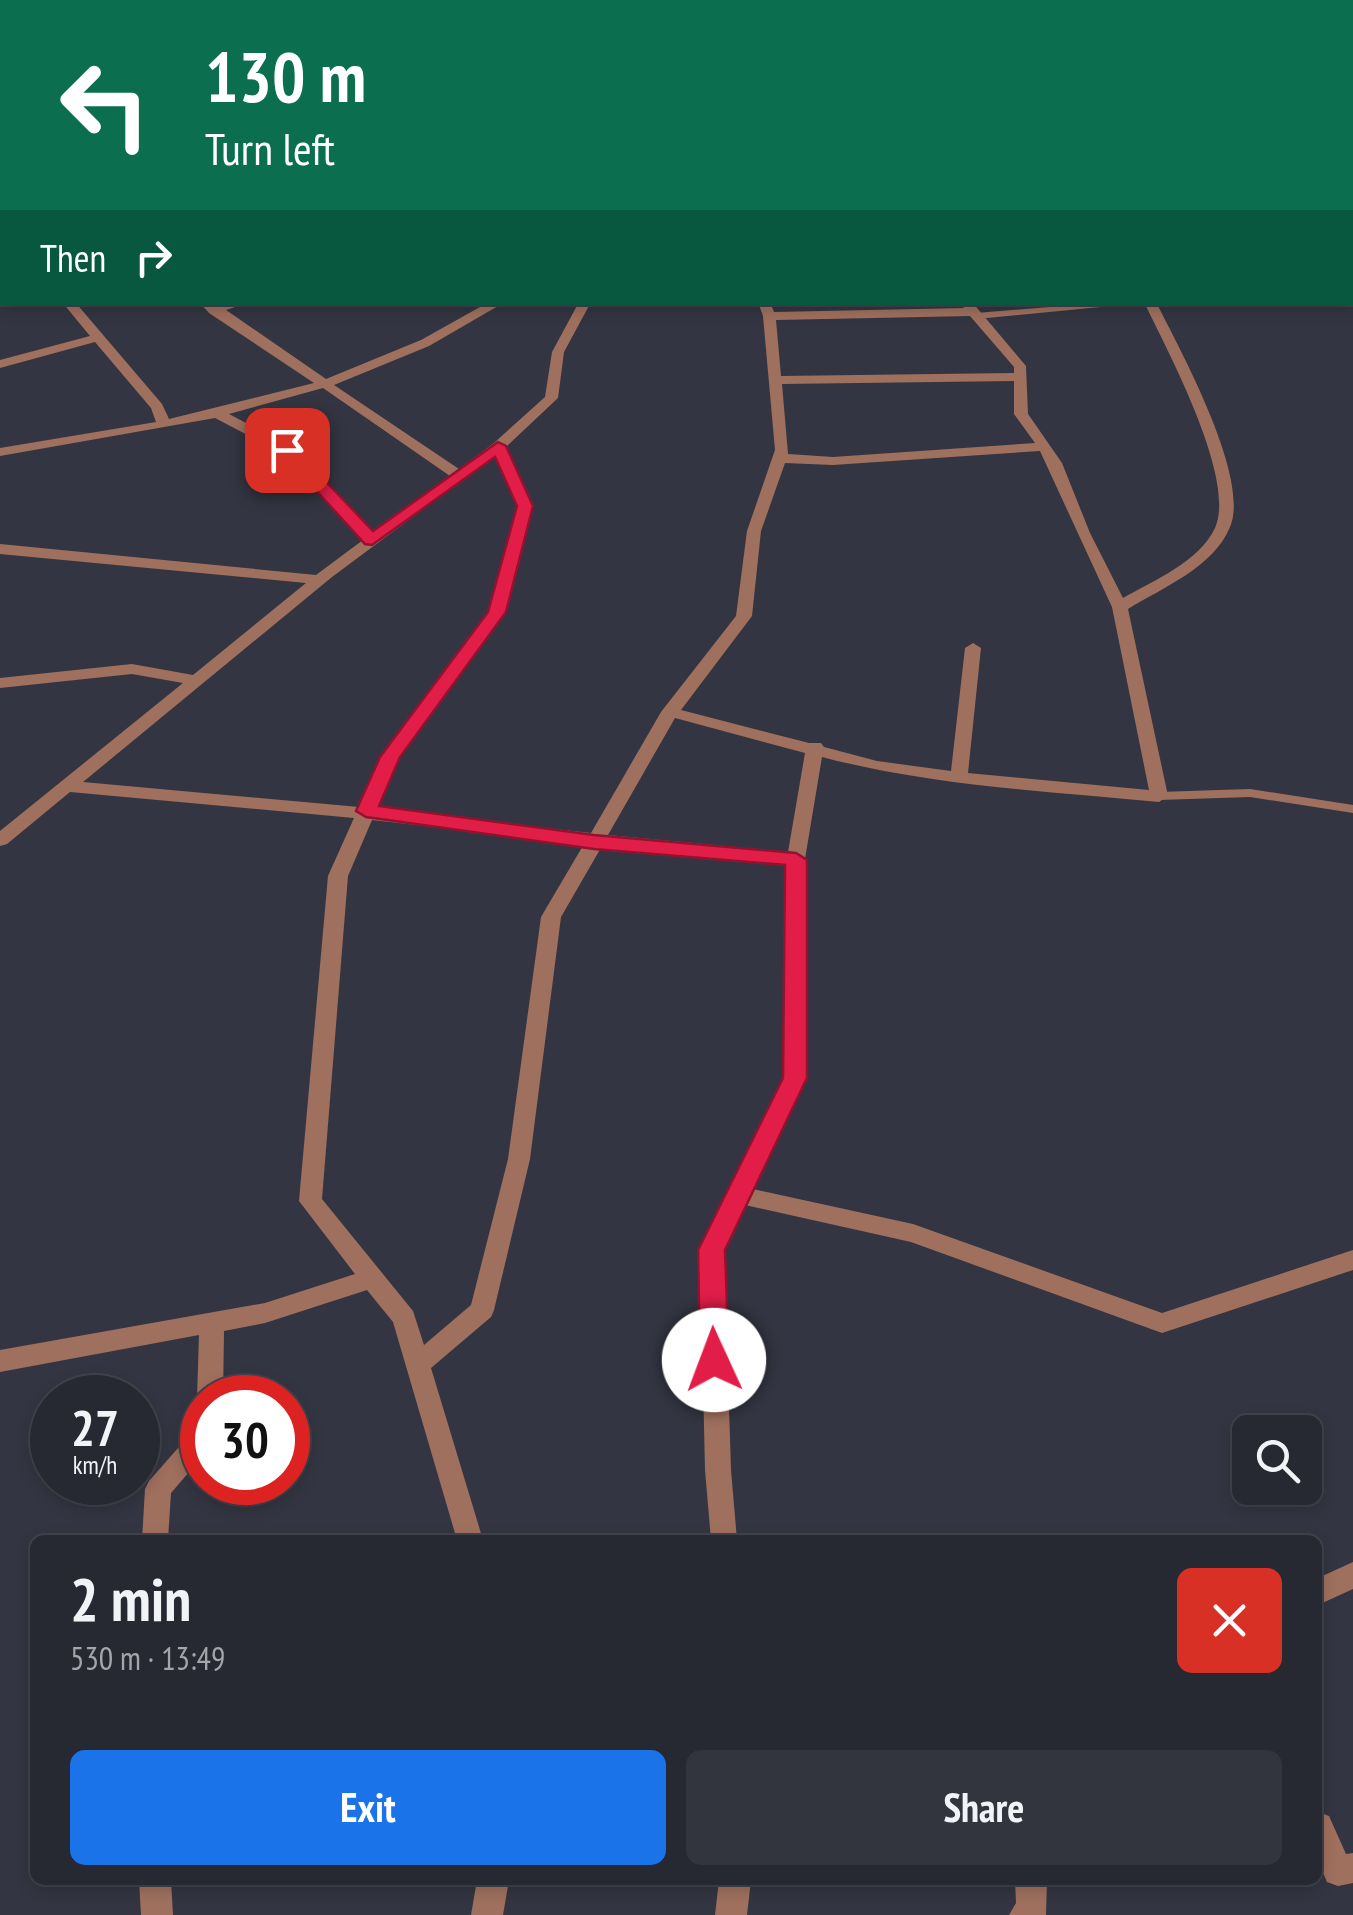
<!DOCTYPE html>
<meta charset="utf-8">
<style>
:root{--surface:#262832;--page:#32343e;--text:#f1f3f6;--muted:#a4a6ac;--line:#42444d;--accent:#1a73e8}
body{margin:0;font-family:"PT Sans Narrow",sans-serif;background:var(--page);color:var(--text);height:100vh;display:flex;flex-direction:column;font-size:38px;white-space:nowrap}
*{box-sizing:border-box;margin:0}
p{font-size:32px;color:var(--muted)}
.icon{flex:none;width:55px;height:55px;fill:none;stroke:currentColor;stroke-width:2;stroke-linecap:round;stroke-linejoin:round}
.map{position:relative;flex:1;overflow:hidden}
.details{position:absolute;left:30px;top:1535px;width:1292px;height:350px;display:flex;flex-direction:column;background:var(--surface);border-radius:15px;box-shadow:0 5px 15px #0003,0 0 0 2px var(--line)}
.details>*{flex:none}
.banner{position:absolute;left:0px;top:0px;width:1355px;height:305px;box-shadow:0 5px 15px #0003,0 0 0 2px var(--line);background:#0b6e4f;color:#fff;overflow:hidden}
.tools{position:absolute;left:1232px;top:1415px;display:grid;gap:20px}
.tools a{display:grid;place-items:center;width:90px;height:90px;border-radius:15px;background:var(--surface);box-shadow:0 5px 15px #0003,0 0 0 2px var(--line);font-size:50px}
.speed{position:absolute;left:30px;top:1375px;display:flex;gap:20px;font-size:50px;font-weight:700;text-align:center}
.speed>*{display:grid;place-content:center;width:130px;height:130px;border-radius:50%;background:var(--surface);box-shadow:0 5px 15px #0003,0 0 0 2px var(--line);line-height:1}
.speed small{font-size:25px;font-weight:400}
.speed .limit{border:15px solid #d22;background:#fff;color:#111}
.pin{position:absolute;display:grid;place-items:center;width:85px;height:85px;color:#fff;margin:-42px;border-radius:20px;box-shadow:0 5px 15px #0006}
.me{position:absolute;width:110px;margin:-55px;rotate:358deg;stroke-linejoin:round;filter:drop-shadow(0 0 8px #0008)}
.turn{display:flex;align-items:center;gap:35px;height:210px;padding:0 40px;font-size:45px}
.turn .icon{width:130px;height:130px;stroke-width:2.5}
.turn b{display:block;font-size:70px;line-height:85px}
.then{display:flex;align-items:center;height:95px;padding:0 40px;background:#0003;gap:20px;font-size:38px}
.round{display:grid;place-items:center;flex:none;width:105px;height:105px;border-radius:15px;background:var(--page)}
.headline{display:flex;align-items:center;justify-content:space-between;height:170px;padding:0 40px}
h1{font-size:60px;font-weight:800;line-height:75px}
.action{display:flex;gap:20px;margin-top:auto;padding:20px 40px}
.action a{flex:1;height:115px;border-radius:15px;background:var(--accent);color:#fff;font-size:40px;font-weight:800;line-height:115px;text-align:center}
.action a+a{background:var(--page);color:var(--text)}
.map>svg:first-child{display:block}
</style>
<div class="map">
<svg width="1353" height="1915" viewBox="0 0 1353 1915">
<rect width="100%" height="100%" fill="#333642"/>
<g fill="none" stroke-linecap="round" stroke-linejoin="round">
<path fill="#a0705e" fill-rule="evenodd" d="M 1111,302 L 1152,302 L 976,319 L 972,316 L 976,313 Z
M 1250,789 L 1353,805 L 1353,813 L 1250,797 L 1159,800 L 1153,796 L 1159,792 Z"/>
<path fill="#a0705e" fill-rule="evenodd" d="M 471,0 L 481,0 L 482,2 L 473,2 Z
M 0,97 L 2,97 L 2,103 L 0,103 Z
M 62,302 L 75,302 L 162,404 L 169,419 L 314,383 L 209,313 L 199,302 L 218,305 L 250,302 L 226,310 L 326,379 L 421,340 L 489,302 L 505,302 L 429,346 L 334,385 L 459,469 L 494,443 L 545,397 L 552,352 L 579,302 L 591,302 L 564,352 L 558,398 L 506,447 L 532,506 L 504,612 L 399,757 L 376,809 L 591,833 L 661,712 L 736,616 L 747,531 L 775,450 L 763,316 L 758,302 L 770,302 L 774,312 L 964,308 L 959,302 L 972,302 L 1026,366 L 1028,414 L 1062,463 L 1090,533 L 1123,598 C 1153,581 1200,561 1215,528 C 1237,479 1167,350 1144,302 L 1156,302 C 1180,350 1251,478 1230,527 C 1214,567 1162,588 1128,609 L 1168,796 L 1159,802 C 1046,791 932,786 822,757 L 805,859 L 806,1078 L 753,1189 L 913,1224 L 1162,1313 L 1353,1250 L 1353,1270 L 1162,1333 L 911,1242 L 745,1205 L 724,1250 L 731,1470 L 737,1540 L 711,1540 L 705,1470 L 700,1250 L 784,1078 L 787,864 L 602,846 L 561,917 L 530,1159 L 494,1310 L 491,1317 L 431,1368 L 483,1540 L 457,1540 L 393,1322 L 367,1290 L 265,1323 L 224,1331 L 223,1398 L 202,1398 L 202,1406 L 197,1398 L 199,1335 L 0,1372 L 0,1350 L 265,1303 L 355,1274 L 299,1201 L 328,876 L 354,818 L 70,792 L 7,844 L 0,846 L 0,831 L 183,683 L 132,674 L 0,688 L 0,678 L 132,664 L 193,675 L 306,583 L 0,554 L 0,544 L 316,575 L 363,540 L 282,453 L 215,418 L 0,456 L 0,448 L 156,422 L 151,408 L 95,342 L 0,368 L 0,360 L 90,336 ZM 970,316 L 1014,367 L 1014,373 L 781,376 L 776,320 ZM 1014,381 L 1014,414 L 1035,443 L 833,457 L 788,454 L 782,384 ZM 323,388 L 450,476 L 373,533 L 292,447 L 229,414 ZM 1040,451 L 1112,607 L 1149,790 L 968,773 L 981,648 L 973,643 L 965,648 L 951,771 L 877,761 L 824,747 L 821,743 L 809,743 L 681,710 L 752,616 L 761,531 L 785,463 L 833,465 ZM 496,455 L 518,506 L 488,612 L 381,757 L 359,807 L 83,782 L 332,577 ZM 675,718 L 805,753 L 788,852 L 608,835 ZM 372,820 L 584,844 L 541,917 L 508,1159 L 471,1305 L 424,1345 L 413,1311 L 322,1199 L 348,876 Z
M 202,1428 L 202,1457 L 171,1493 L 168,1540 L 142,1540 L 145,1489 L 149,1481 L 193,1431 Z
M 1353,1562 L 1353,1589 L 1318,1605 L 1318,1578 Z
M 1318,1812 L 1329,1816 L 1346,1854 L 1353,1853 L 1353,1883 L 1338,1886 L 1327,1882 L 1318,1861 Z
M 139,1880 L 171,1880 L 173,1915 L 141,1915 Z
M 477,1880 L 509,1880 L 503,1915 L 471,1915 Z
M 719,1880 L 751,1880 L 747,1915 L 715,1915 Z
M 1015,1880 L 1047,1880 L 1046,1915 L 1009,1915 L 1016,1903 Z"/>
</g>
<path fill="#e11d48" stroke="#92132f" stroke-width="2.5" d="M 498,442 L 506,446 L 533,506 L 506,612 L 400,757 L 379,806 L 594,835 L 796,853 L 807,860 L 807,1078 L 725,1250 L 729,1360 L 724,1368 L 714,1372 L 705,1368 L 700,1360 L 698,1250 L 783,1078 L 785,865 L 594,849 L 366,817 L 356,811 L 380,757 L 488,612 L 517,506 L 495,457 L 372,545 L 365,544 L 279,450 L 293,447 L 373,531 Z"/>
</svg>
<div class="tools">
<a><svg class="icon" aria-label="search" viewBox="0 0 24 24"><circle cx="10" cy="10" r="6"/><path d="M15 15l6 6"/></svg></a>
</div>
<div class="speed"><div>27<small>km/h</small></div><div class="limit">30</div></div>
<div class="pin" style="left:287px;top:450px;background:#d93025"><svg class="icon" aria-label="arrive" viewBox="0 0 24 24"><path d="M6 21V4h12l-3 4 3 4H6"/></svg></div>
<svg class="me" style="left:714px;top:1360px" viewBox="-20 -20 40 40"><circle r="19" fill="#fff"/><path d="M0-13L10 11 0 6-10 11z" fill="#e11d48"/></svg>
<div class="banner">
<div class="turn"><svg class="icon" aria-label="left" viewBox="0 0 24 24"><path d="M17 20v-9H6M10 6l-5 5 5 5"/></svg><div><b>130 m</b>Turn left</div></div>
<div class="then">Then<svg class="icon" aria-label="right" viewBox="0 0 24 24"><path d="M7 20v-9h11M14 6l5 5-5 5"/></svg></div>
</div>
<section class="details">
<div class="headline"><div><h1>2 min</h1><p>530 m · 13:49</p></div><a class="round" style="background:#d93025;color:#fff"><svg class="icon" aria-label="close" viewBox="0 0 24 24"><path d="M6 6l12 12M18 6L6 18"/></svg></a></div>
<div class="action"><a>Exit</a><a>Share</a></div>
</section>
</div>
